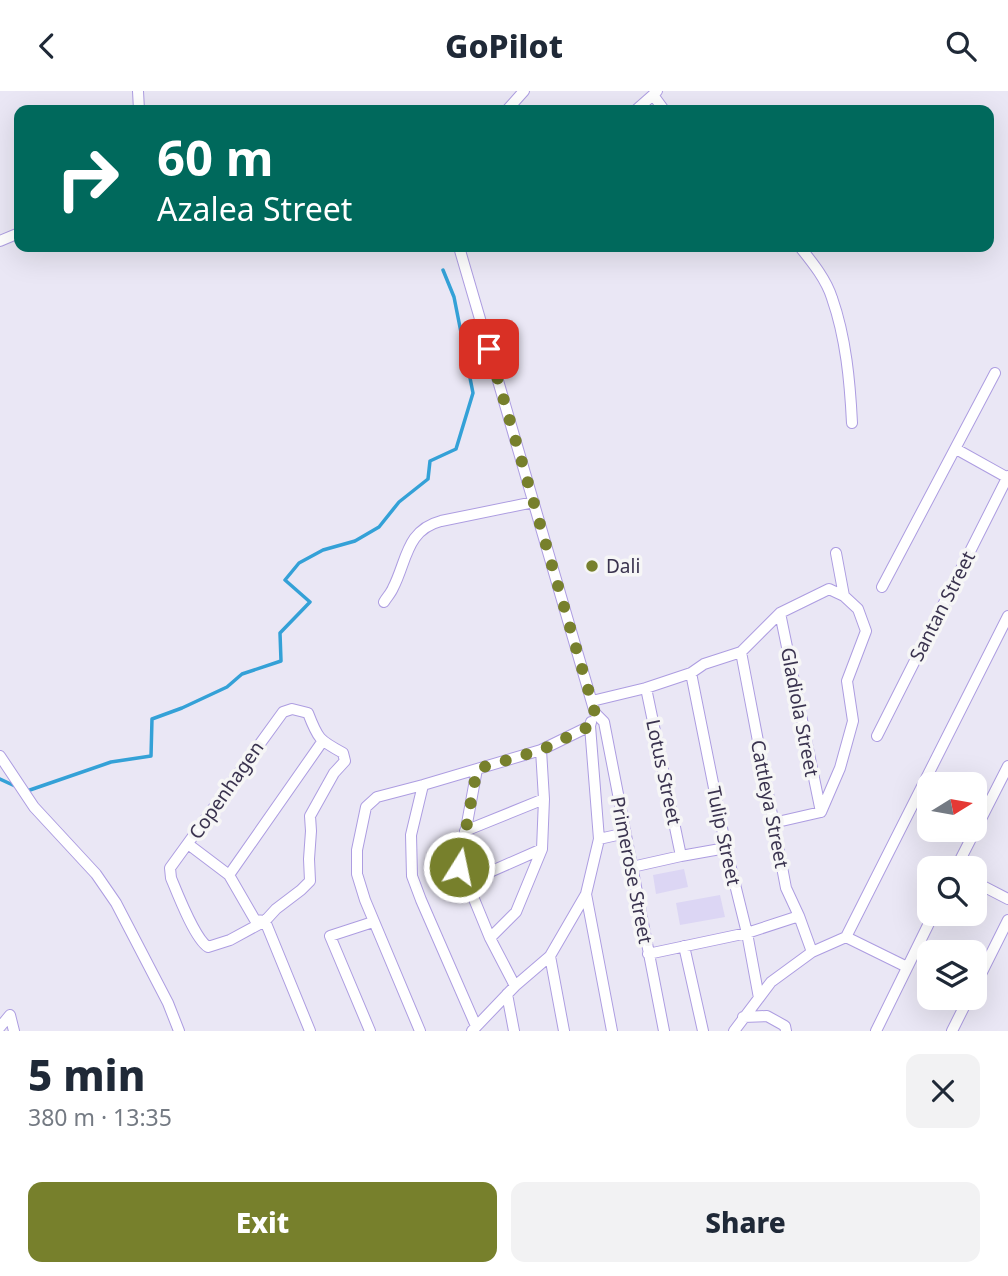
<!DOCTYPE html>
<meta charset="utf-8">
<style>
:root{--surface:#fff;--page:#f2f2f3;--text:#1f2937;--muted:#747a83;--accent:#77802c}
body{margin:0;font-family:"Noto Sans",sans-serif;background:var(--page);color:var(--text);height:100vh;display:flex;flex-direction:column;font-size:26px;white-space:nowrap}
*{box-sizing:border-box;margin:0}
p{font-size:23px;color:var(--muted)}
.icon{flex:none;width:38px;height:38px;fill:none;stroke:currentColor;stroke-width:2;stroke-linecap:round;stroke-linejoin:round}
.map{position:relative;height:940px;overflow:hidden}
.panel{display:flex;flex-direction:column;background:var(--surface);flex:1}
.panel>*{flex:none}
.guide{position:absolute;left:14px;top:14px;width:980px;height:147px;border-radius:14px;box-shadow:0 7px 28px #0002;background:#00695c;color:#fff;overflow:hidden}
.needle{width:46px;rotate:79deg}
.tools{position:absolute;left:917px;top:681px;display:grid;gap:14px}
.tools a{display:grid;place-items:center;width:70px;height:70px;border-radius:14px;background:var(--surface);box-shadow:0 7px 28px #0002;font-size:35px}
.pin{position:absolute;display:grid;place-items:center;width:60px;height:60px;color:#fff;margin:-30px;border-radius:14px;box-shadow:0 4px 10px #0006}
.me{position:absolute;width:77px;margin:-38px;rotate:10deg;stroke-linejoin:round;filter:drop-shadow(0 0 5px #0008)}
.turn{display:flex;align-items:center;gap:24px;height:147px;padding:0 28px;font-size:32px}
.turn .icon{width:91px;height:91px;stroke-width:2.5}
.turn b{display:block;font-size:49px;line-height:60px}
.round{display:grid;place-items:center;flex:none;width:74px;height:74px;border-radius:14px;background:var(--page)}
.headline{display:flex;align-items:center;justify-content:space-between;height:119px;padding:0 28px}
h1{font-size:42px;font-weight:800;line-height:52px}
.cta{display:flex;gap:14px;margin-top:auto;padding:14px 28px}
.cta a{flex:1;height:80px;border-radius:14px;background:var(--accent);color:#fff;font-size:28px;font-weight:800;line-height:80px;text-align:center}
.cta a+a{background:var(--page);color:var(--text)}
header{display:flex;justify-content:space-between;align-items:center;height:91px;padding:0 28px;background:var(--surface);font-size:32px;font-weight:800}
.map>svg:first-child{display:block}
</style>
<header><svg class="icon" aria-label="back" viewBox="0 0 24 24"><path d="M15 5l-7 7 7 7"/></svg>GoPilot<svg class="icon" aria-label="search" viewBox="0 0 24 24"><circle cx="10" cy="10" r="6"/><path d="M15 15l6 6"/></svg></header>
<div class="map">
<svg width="1008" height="940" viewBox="0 0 1008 940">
<rect width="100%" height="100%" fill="#eae7f5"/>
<path fill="#dcd6f4" d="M 684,778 L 688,796 L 656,803 L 653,784 Z
M 720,804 L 725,826 L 680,834 L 676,812 Z"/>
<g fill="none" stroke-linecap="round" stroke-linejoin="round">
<path stroke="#34a1d7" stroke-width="3.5" d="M 0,688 L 15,695
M 25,699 L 27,700 L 111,671 L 151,665 L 152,628 L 182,617 L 227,596 L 242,583 L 281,570 L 280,542 L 310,511 L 285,489 L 299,472 L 323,459 L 355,450 L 379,436 L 399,411 L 428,388 L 430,370 L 456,358 L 473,302 L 454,206 L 443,179"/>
<g stroke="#ad9de1" stroke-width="12">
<path id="minor" d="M 138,0 L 139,19
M 657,0 L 653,4 L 664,19
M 507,19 L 524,0
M 636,19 L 653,4
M 0,150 L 19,142
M 459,156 L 595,622
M 800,156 C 812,171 826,188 832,207 C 846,247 850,291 852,332
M 956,358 L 1008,387
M 836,462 L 844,505
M 882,496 L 995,282
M 384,511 C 387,506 391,502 393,497 C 407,470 406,439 441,430 L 534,411
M 780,522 L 821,721
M 741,561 L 786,797 L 799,825 L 812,861
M 691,582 L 726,757 L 747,842 L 759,907
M 646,597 L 681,765
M 592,610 L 646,597 L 691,582 L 704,573 L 741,561 L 780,522 L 829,498 L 844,505 L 858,518 L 866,540 L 847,590 L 853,630 L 840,677 L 821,721 L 773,732
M 292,618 L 308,622 C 318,648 319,649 343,662 L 345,670 L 334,682 L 310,725 L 311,740 L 309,768 L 310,790 L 301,799 L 276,818 L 265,830 L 230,849 L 208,856 C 195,848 178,804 171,787 L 170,777 L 283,621 Z
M 595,622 L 604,631 L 664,940
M 877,645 L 1008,385
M 0,665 L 34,716 L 96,783 L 116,812 L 168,912 L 179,940
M 477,678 L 459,776 L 467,791 L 490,847 L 515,895
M 423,694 L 411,744 L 412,785 L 421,809 L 476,935
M 465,740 L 544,708
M 599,748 L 626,742
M 188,753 L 229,784 L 255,829 L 265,830
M 632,776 L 681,765 L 726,757
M 956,777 L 1008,675
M 229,784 L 322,651
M 467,791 L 542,758
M 975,791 L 1008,808
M 586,803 L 612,940
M 265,830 L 310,940
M 846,846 L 1008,525
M 846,846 L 907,876
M 490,847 L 516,821 L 542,758 L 544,708 L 541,659
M 684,855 L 703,940
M 648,863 L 747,842 L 799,825
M 550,865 L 564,940
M 975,895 L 1008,829
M 507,903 L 514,940
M 743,926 L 767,925 L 785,935 L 786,940
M 0,936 L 10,924 L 14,940
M 370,940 L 330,845 L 373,831
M 420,940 L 365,809 L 357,783 L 357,759 L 366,716 L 377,706 L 423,694 L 541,659 L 590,635
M 472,940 L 515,895 L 550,865 L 586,803 L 599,748 L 590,635 L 591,631
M 734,940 L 771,891 L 812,861 L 846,846
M 876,940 L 934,822
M 952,940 L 969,906"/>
</g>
<use href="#minor" stroke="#fff" stroke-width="10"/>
</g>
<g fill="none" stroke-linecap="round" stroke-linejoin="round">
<path stroke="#77802c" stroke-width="12" stroke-dasharray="0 21.6" d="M 459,776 L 477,678 L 541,659 L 590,635 L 595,622 L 489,258"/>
</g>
<circle fill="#77802c" stroke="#f6f6f6" stroke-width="2.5" cx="592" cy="475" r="7"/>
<g text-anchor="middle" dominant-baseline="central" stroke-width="7" stroke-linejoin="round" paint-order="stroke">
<g font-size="19" fill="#3a334f" stroke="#f6f6f6" text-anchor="start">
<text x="606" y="475">Dali</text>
</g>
<g font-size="19" fill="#3a334f" stroke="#f6f6f6">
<text transform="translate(942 515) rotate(-63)">Santan Street</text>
<text transform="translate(800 621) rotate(79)">Gladiola Street</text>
<text transform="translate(664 681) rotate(78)">Lotus Street</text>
<text transform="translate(226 699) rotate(-55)">Copenhagen</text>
<text transform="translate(770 713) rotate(79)">Cattleya Street</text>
<text transform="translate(724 745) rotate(78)">Tulip Street</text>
<text transform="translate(632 779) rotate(79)">Primerose Street</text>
</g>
</g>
</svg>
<div class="tools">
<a><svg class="needle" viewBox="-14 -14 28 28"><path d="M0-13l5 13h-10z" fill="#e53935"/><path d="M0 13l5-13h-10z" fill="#747a83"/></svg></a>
<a><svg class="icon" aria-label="search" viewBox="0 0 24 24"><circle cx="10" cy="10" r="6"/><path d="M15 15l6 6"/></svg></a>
<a><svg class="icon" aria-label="layers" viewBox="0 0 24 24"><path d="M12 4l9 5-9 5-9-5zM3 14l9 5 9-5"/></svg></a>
</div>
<div class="pin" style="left:489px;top:258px;background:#d93025"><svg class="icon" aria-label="arrive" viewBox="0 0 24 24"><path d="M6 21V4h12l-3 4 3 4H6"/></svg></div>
<svg class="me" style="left:459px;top:776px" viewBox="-20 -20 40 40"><circle r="17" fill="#77802c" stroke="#fff" stroke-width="3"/><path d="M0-11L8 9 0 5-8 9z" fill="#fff"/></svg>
<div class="guide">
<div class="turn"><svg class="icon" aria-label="right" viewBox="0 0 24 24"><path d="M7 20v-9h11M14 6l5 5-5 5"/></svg><div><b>60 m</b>Azalea Street</div></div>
</div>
</div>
<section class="panel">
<div class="headline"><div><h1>5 min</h1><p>380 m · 13:35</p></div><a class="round"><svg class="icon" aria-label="close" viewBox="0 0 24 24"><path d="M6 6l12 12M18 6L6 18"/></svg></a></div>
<div class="cta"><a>Exit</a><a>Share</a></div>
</section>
